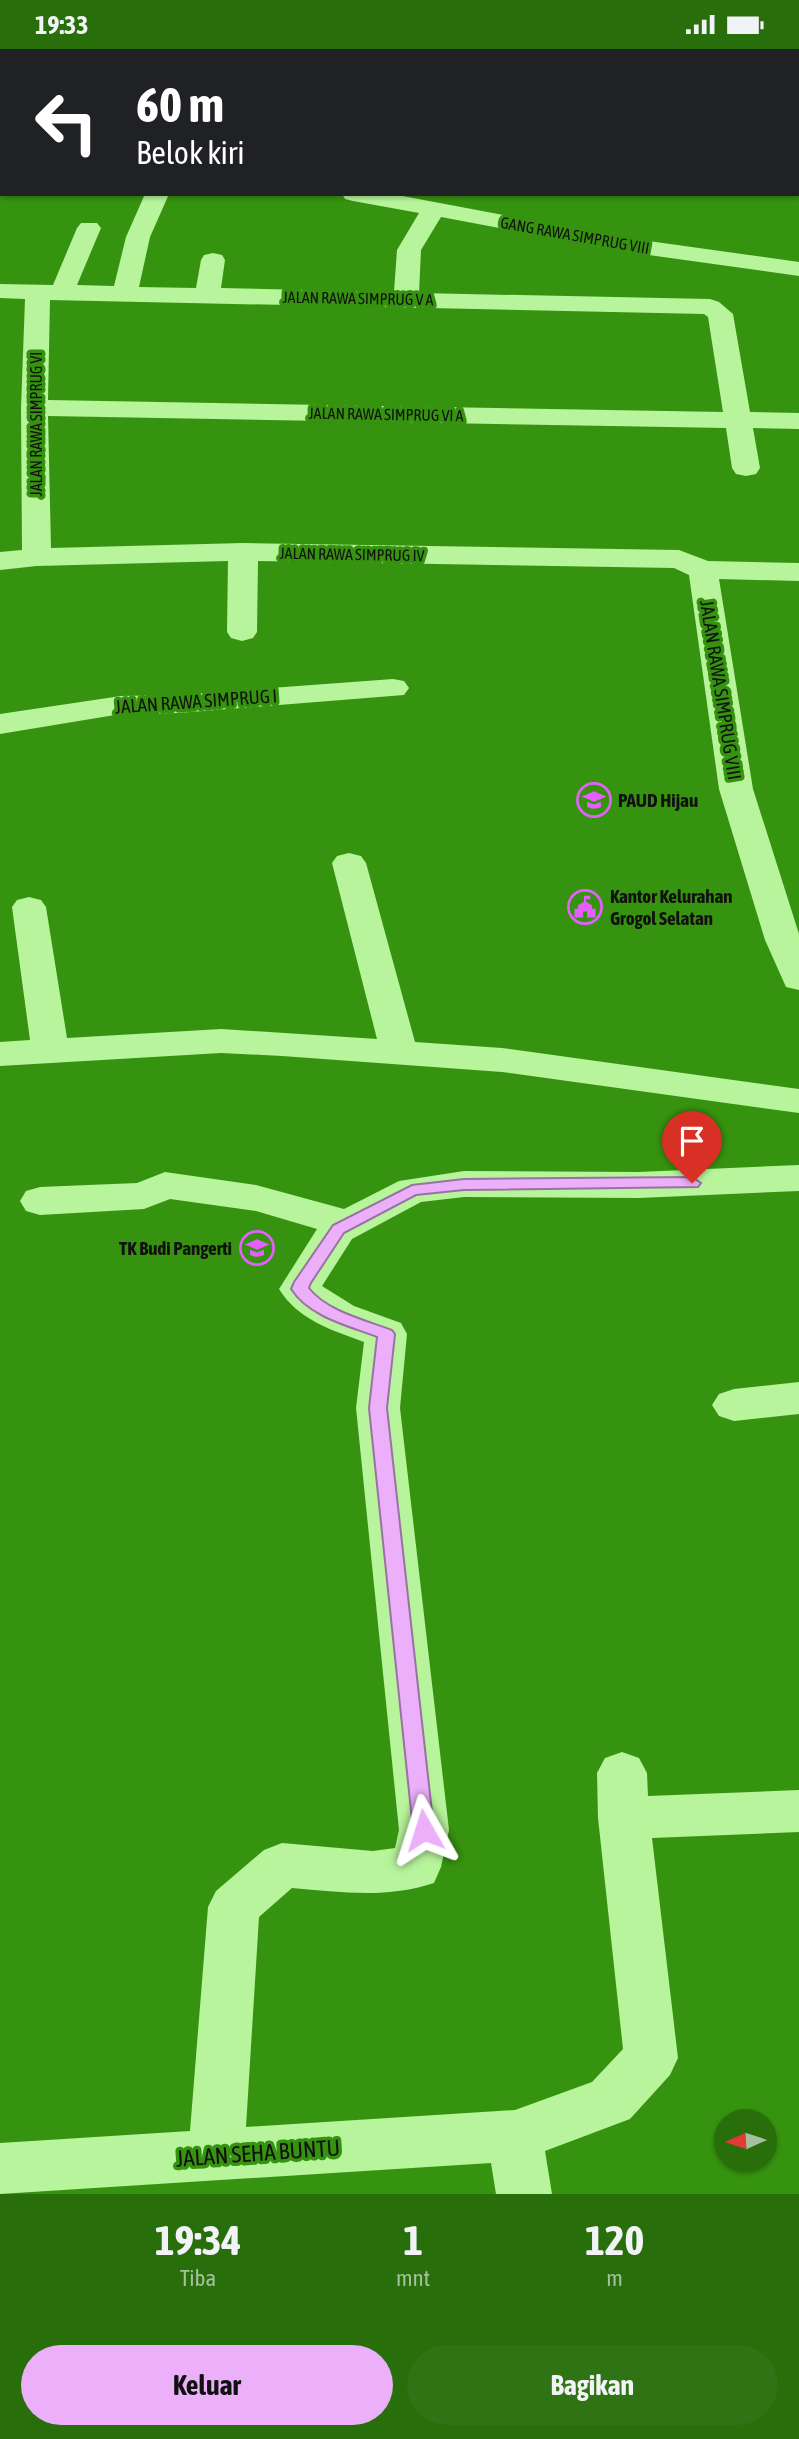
<!DOCTYPE html>
<html lang="id">
<style>
:root{--surface:#286e0b;--page:#307314;--text:#f1f3f6;--muted:#a5c09d;--accent:#ecb0fa}
body{margin:0;font-family:"Asap Condensed",sans-serif;background:var(--page);color:var(--text);height:100vh;display:flex;flex-direction:column;font-size:26px;white-space:nowrap}
*{box-sizing:border-box;margin:0}
p{font-size:23px;color:var(--muted)}
.icon{flex:none;width:38px;height:38px;fill:none;stroke:currentColor;stroke-width:2;stroke-linecap:round;stroke-linejoin:round}
.map{position:relative;height:2145px;overflow:hidden}
.panel{display:flex;flex-direction:column;background:var(--surface);flex:1}
.panel>*{flex:none}
.top-card{position:absolute;left:0px;top:0px;width:800px;height:147px;box-shadow:0 2px 5px #0004;background:#202124;color:#fff;overflow:hidden}
.needle{width:46px;rotate:267deg}
.tools{position:absolute;left:714px;top:2060px;display:grid;gap:14px}
.tools a{display:grid;place-items:center;width:63px;height:63px;border-radius:50%;background:var(--surface);box-shadow:0 2px 5px #0004;font-size:35px}
.pin{position:absolute;display:grid;place-items:center;width:60px;height:60px;color:#fff;margin:-72px -30px;border-radius:50% 50% 50% 0;rotate:-45deg;box-shadow:0 0 7px #0007}
.pin .icon{rotate:45deg}
.me{position:absolute;width:77px;margin:-38px;rotate:354deg;stroke-linejoin:round;filter:drop-shadow(0 0 5px #0008)}
.turn{display:flex;align-items:center;gap:24px;height:147px;padding:0 21px;font-size:32px}
.turn .icon{width:91px;height:91px;stroke-width:2.5}
.turn b{display:block;font-size:49px;line-height:60px}
.eta{display:flex;justify-content:space-evenly;align-items:center;height:119px;text-align:center}
.eta b{font-size:42px;font-weight:700;line-height:49px}
.primary-button{display:flex;gap:14px;margin-top:auto;padding:14px 21px}
.primary-button a{flex:1;height:80px;border-radius:42px;background:var(--accent);color:#111;font-size:28px;font-weight:700;line-height:80px;text-align:center}
.primary-button a+a{background:var(--page);color:var(--text)}
.status{display:flex;justify-content:space-between;align-items:center;height:49px;padding:0 35px;background:var(--surface);direction:ltr}
.status svg{height:19px;fill:currentColor}
.map>svg:first-child{display:block}
</style>
<div class="status"><b>19:33</b><svg viewBox="0 0 49 12"><path d="M0 12V9h3v3zM5 12V6h3v6zM10 12V3h3v9zM15 12V0h3v12zM26 1h20v11H26zM47 4h2v5h-2z"/></svg></div>
<div class="map">
<svg width="799" height="2145" viewBox="0 0 799 2145">
<rect width="100%" height="100%" fill="#36930f"/>
<g fill="none" stroke-linecap="round" stroke-linejoin="round">
<path fill="#b7f49b" fill-rule="evenodd" d="M 65,0 L 93,0 L 94,2 L 66,2 Z
M 440,0 L 468,0 L 469,2 L 441,2 Z
M 628,0 L 650,0 L 627,2 Z
M 0,7 L 2,7 L 0,21 Z
M 798,62 L 799,62 L 799,76 L 798,76 Z
M 0,88 L 2,88 L 2,102 L 0,102 Z
M 798,129 L 799,129 L 799,143 L 798,143 Z
M 145,145 L 169,145 L 150,188 L 139,238 L 196,239 L 201,211 L 204,206 L 213,204 L 222,206 L 225,211 L 221,239 L 394,243 L 397,201 L 419,164 L 353,152 L 345,150 L 342,145 L 392,145 L 620,188 L 799,213 L 799,227 L 620,202 L 441,168 L 421,201 L 419,244 L 710,250 L 719,253 L 733,265 L 750,363 L 799,364 L 799,380 L 753,379 L 760,419 L 756,425 L 746,427 L 736,425 L 732,419 L 726,379 L 48,367 L 51,499 L 243,494 L 679,501 L 708,512 L 799,514 L 799,532 L 719,530 L 753,740 L 799,885 L 799,941 L 786,938 L 765,891 L 719,740 L 689,526 L 674,519 L 258,512 L 257,583 L 253,589 L 242,592 L 231,589 L 227,583 L 228,512 L 37,517 L 0,521 L 0,503 L 22,501 L 21,359 L 25,250 L 0,249 L 0,235 L 53,236 L 77,179 L 81,174 L 97,174 L 101,179 L 77,236 L 114,237 L 126,188 ZM 50,251 L 704,265 L 708,268 L 723,363 L 48,351 Z
M 393,630 L 404,632 L 409,639 L 404,646 L 178,664 L 121,665 L 0,685 L 0,665 L 121,647 L 178,646 Z
M 349,804 L 361,807 L 366,814 L 415,993 L 502,999 L 799,1040 L 799,1064 L 502,1023 L 282,1007 L 221,1004 L 0,1017 L 0,993 L 30,991 L 12,858 L 17,851 L 29,848 L 41,851 L 46,858 L 67,989 L 221,980 L 377,990 L 332,814 L 337,807 Z
M 799,1116 L 799,1142 L 639,1149 L 464,1148 L 421,1153 L 352,1190 L 322,1237 L 354,1257 L 401,1274 L 407,1285 L 400,1359 L 449,1781 L 441,1818 L 434,1834 C 387,1850 340,1843 292,1839 L 259,1868 L 246,2078 L 515,2061 L 592,2033 L 623,2000 L 598,1769 L 597,1724 L 605,1709 L 622,1703 L 639,1709 L 647,1724 L 648,1747 L 799,1741 L 799,1783 L 652,1789 L 678,2009 L 670,2026 L 630,2070 L 545,2102 L 552,2145 L 496,2145 L 491,2114 L 0,2145 L 0,2094 L 190,2082 L 208,1858 L 216,1842 L 264,1801 L 282,1794 L 373,1802 L 395,1799 L 399,1781 L 356,1359 L 364,1293 C 332,1281 298,1271 279,1240 L 317,1180 L 256,1162 L 170,1150 L 144,1160 L 40,1166 L 26,1162 L 20,1152 L 26,1142 L 40,1138 L 137,1134 L 165,1123 L 256,1136 L 344,1160 L 399,1132 L 464,1122 L 639,1123 Z
M 799,1333 L 799,1365 L 734,1372 L 719,1367 L 712,1356 L 719,1345 L 734,1340 Z"/>
<path stroke="#fff" stroke-width="3.5" stroke-dasharray="8 3.5" stroke-linecap="butt" d="M 252,0 L 261,2
M 292,0 L 301,2"/>
</g>
<path fill="#ecb0fa" stroke="#9972a2" stroke-width="2" d="M 692,1128 L 701,1134 L 698,1138 L 464,1141 L 416,1146 L 344,1184 L 311,1234 L 309,1239 C 327,1262 366,1271 392,1281 L 395,1285 L 387,1359 L 434,1781 L 431,1787 L 424,1790 L 416,1787 L 413,1781 L 369,1359 L 377,1288 C 348,1277 309,1268 291,1240 L 294,1233 L 333,1176 L 412,1136 L 464,1130 Z"/>
<defs>
<g id="school-ring" transform="scale(1.75)"><circle r="9.5" fill="#36930f" stroke="#e75eff" stroke-width="1.5"/><path d="M0-5L7-2L0 1L-7-2ZM-4 1L0 2.5L4 1V4Q0 6-4 4Z" fill="#e75eff"/></g>
<g id="civic-ring" transform="scale(1.75)"><circle r="9.5" fill="#36930f" stroke="#e75eff" stroke-width="1.5"/><path d="M-.6-6.5H3V-4.5H.6V-3L4-1V1h2V6H-6V1h2V-1L-.6-3ZM-1.2 2.5V6h2.4V2.5Z" fill="#e75eff"/></g>
</defs>
<g fill-rule="evenodd">
<use href="#school-ring" x="594" y="751"/>
<use href="#civic-ring" x="585" y="858"/>
<use href="#school-ring" x="257" y="1199"/>
</g>
<g text-anchor="middle" dominant-baseline="central" stroke-width="7" stroke-linejoin="round" paint-order="stroke">
<g font-size="16" fill="#111" stroke="#36930f">
<text transform="translate(575 186) rotate(10)">GANG RAWA SIMPRUG VIII</text>
<text transform="translate(358 249) rotate(1)">JALAN RAWA SIMPRUG V A</text>
<text transform="translate(386 365) rotate(1)">JALAN RAWA SIMPRUG VI A</text>
<text transform="translate(36 375) rotate(-90)">JALAN RAWA SIMPRUG VI</text>
<text transform="translate(352 505) rotate(1)">JALAN RAWA SIMPRUG IV</text>
</g>
<g font-size="19" fill="#111" stroke="#36930f">
<text transform="translate(721 641) rotate(81)">JALAN RAWA SIMPRUG VIII</text>
<text transform="translate(196 652) rotate(-4)">JALAN RAWA SIMPRUG I</text>
</g>
<g font-size="19" font-weight="bold" fill="#111" stroke="#36930f" text-anchor="start">
<text x="618" y="751">PAUD Hijau</text>
<text x="610" y="847">Kantor Kelurahan<tspan x="610" dy="22">Grogol Selatan</tspan></text>
<text x="232" y="1199" text-anchor="end">TK Budi Pangerti</text>
</g>
<g font-size="23" fill="#111" stroke="#36930f">
<text transform="translate(258 2104) rotate(-4)">JALAN SEHA BUNTU</text>
</g>
</g>
</svg>
<div class="tools">
<a><svg class="needle" viewBox="-14 -14 28 28"><path d="M0-13l5 13h-10z" fill="#e53935"/><path d="M0 13l5-13h-10z" fill="#a5c09d"/></svg></a>
</div>
<div class="pin" style="left:692px;top:1134px;background:#d93025"><svg class="icon" aria-label="arrive" viewBox="0 0 24 24"><path d="M6 21V4h12l-3 4 3 4H6"/></svg></div>
<svg class="me" style="left:424px;top:1781px" viewBox="-20 -20 40 40"><path d="M0-17L14 15 0 8-14 15z" fill="#ecb0fa" stroke="#fff" stroke-width="4"/></svg>
<div class="top-card">
<div class="turn"><svg class="icon" aria-label="left" viewBox="0 0 24 24"><path d="M17 20v-9H6M10 6l-5 5 5 5"/></svg><div><b>60 m</b>Belok kiri</div></div>
</div>
</div>
<section class="panel">
<div class="eta">
<div><b>19:34</b><p>Tiba</p></div>
<div><b>1</b><p>mnt</p></div>
<div><b>120</b><p>m</p></div>
</div>
<div class="primary-button"><a>Keluar</a><a>Bagikan</a></div>
</section>
